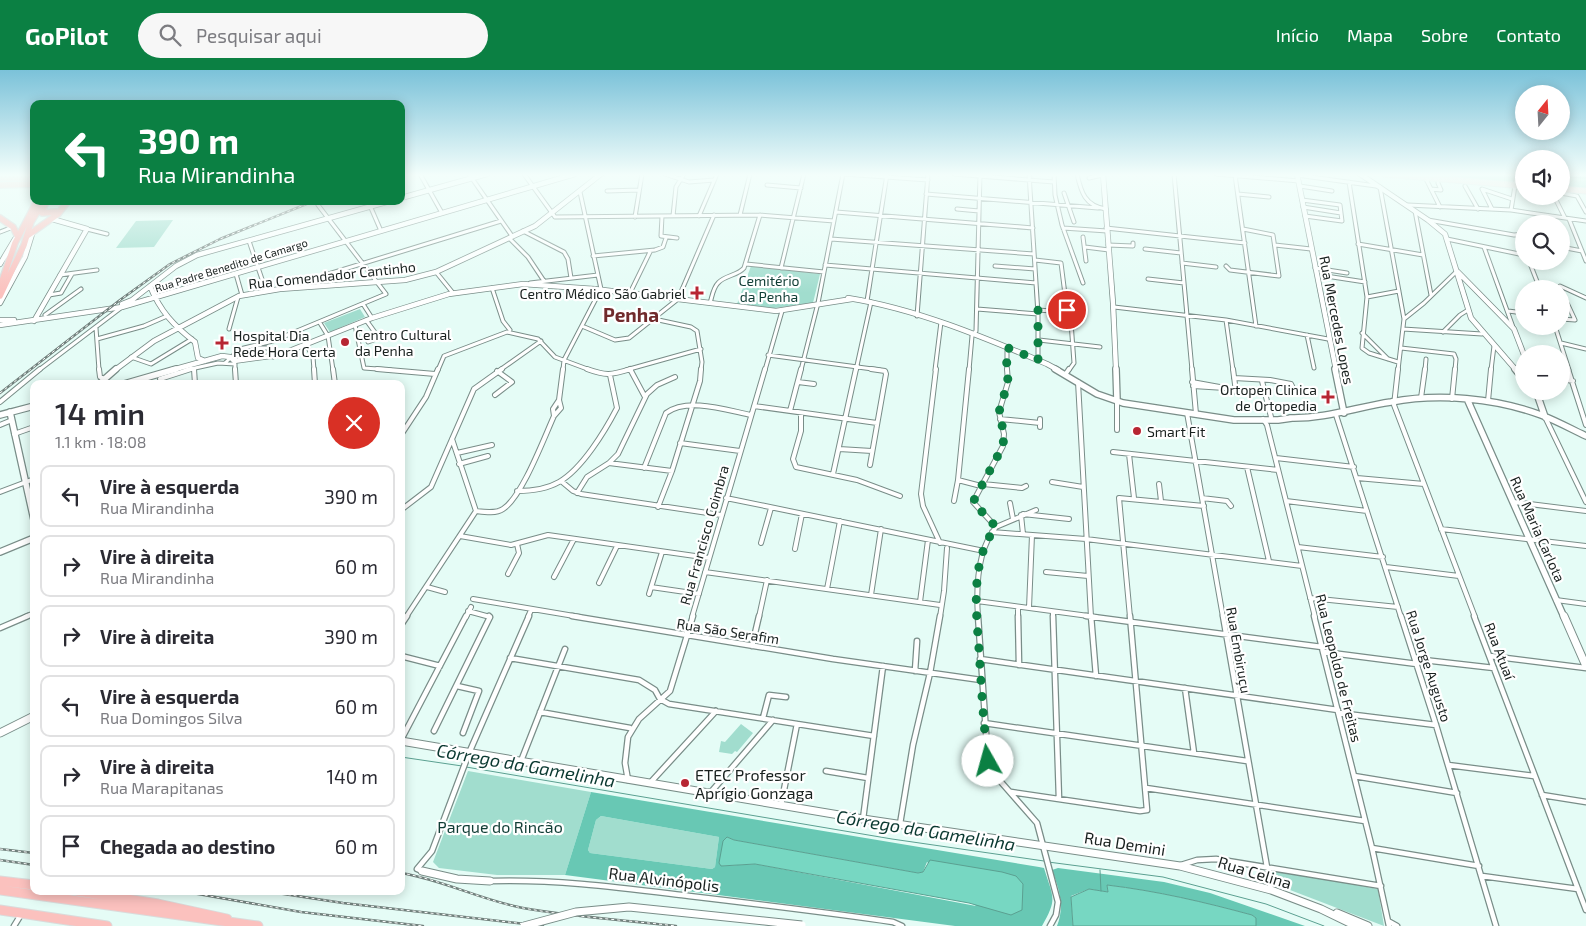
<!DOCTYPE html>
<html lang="pt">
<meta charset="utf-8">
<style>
:root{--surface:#fff;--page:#f7f7f7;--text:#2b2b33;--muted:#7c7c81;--line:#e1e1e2;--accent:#0b8043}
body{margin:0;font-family:"Exo 2",sans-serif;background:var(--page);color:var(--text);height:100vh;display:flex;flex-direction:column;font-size:19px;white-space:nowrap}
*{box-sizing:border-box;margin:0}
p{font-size:16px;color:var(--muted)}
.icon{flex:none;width:28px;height:28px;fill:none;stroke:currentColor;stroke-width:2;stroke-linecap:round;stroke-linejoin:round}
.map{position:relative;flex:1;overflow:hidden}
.details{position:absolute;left:30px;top:310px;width:375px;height:515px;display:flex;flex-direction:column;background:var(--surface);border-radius:10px;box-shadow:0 2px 12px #0003}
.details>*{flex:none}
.hud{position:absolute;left:30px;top:30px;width:375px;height:105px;border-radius:10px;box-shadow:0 2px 12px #0003;background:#0b8043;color:#fff;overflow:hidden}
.needle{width:32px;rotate:18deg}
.tools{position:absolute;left:1515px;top:15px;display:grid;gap:10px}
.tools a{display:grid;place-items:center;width:55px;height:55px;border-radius:50%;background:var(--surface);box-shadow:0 2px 12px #0003;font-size:25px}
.pin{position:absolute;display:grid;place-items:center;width:42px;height:42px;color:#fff;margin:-21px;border:2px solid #fff;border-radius:50%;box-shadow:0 1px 5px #0007}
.me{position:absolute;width:55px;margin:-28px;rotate:353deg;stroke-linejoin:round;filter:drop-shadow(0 0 4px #0008)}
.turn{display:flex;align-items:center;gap:18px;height:105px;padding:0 25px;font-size:22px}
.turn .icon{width:65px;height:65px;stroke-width:2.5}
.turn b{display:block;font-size:35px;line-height:42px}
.round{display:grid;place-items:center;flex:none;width:52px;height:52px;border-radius:26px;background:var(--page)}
.headline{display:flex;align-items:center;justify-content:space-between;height:85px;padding:0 25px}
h1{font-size:30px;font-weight:600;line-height:38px}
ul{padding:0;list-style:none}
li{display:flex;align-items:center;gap:15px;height:62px;margin:0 10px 8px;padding:0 15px;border:2px solid var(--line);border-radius:10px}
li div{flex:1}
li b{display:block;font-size:19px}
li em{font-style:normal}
header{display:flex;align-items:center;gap:30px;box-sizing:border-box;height:70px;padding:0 25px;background:var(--accent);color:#fff}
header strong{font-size:24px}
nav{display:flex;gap:28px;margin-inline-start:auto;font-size:18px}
.search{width:350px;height:45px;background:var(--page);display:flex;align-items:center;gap:12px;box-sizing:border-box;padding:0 18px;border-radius:28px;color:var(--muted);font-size:19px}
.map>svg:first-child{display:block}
</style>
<header>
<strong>GoPilot</strong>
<div class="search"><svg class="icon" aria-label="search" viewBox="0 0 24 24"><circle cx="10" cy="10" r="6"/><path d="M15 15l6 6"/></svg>Pesquisar aqui</div>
<nav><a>Início</a><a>Mapa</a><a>Sobre</a><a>Contato</a></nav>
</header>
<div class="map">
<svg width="1586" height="856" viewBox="0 0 1586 856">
<rect width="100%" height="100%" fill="#e5fcf6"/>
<path fill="#a1ddce" d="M 1409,104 L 1524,104 L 1524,114 Z
M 1561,104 L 1586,104 L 1586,119 L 1561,117 Z
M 173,150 L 154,177 L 116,178 L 136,151 Z
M 751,196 L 820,204 L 813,233 L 774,238 L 737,234 Z
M 360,239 L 365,247 L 330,262 L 324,253 Z
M 741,654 L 753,663 L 737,682 L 735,681 L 732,684 L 719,682 L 721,671 L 725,672 Z
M 468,701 L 591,722 L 565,805 L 497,805 L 439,798 L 433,792 Z
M 601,746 L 719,767 L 715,797 L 712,799 L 590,783 L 588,780 L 596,750 Z
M 1274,800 L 1378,819 L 1384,856 L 1277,815 L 1273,811 L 1272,802 Z"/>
<path fill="#68c8b4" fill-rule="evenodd" d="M 591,722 L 1039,797 L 1044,798 C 1053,828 1058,828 1042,856 L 955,856 L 565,805 ZM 601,746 L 719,767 L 715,797 L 712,799 L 590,783 L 588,780 L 596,750 ZM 727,767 L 734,770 L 918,803 L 923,802 L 927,792 L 976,836 L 755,794 L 721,796 Z
M 1058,798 L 1164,812 L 1210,823 L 1305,856 L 1256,856 L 1256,848 L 1252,845 C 1204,832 1157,821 1107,815 L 1108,822 L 1089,819 L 1071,826 L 1073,856 L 1057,856 C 1065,836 1059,819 1052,800 Z"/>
<path fill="#77d7c2" stroke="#5ba091" d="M 727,767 L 734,770 L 918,803 L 923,802 L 930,790 L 1002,802 L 1016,806 L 1023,814 L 1022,840 L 1011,845 L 969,833 L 755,794 L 721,796 L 719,793 L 723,771 Z
M 1107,815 C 1157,821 1204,832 1252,845 L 1256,848 L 1256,856 L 1073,856 L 1071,827 L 1089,819 L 1108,822 Z"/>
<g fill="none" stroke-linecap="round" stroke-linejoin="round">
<path stroke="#5ba091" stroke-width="1" d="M 1495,104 L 1524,105
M 1561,107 L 1586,108
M 401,687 L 462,696
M 466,697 L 892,769 L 1044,791
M 1048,792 L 1163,807 L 1266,834 L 1324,856
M 1100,800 L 1101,821"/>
<g stroke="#798d88" stroke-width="5">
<path id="street-far2" d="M 420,104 L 442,143
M 469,104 L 512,166
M 524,104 L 555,147 L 760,145 L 834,151
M 665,104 L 689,112 L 714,110
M 844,104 L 928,110
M 954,104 L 1054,112
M 1029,104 L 1038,244 L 1038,290
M 1054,104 L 1055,125 L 1062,155 L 1083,213
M 1077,104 C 1081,122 1085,136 1106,139
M 1174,104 L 1192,300
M 1216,104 L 1299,111
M 1235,105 L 1256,256
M 1297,105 L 1376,116
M 1425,107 L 1440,137
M 1089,108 L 1103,105
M 1349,112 L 1367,227 L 1362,278 L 1369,283 L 1398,292
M 767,115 L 801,118
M 1300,116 L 1332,121
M 1465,116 L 1478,139
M 1380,117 L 1404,249 L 1398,300
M 1431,119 L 1441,120 L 1438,113
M 607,121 L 639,120
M 1064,123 L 1074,152
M 1561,123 L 1577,126 L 1586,142
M 926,124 L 1098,138
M 1238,124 L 1269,127
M 1554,126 L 1565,148
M 1302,130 L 1340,135 L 1342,151 L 1305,146
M 368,131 L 381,161
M 1408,135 L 1511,140 L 1586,151
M 1303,137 L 1341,143
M 957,139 L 979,141
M 1492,139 L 1482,119 L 1512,129
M 1511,140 L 1517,104
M 1415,141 L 1431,225
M 836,142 L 1033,158
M 740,145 L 750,104
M 662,146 L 661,166 L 677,168
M 673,146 L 676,117 L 684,104
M 699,146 L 717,104
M 635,147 L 642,104
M 1569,149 L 1586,191
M 1428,150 L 1514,165 L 1524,164
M 1549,154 L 1551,146
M 1063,158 L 1107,161
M 1106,158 L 1245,173
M 87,159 L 107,164
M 523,161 L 564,182 L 568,189 L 571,208
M 0,162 L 13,157
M 1517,165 L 1524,179
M 1083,167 L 1086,191
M 509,168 L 528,187 L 544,211
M 831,169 L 1034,184
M 1447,169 L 1524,185
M 249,171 L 266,221
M 1358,174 L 1423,185
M 1108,175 L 1133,176 L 1133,173
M 1275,175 L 1311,179
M 1085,177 L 1109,180
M 1484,177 L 1513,257
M 1561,177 L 1582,181
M 1145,179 L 1181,183
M 593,186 L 655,180 L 663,177 L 666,168
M 1035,190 L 1061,193 L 1067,240 L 1065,242 L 1038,240
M 1529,191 L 1540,219
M 1182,193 L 1216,197
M 746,194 L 824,202
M 825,195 L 1036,213
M 995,196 L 1035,199
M 1226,196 L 1230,200 L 1279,206 L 1273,165 L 1243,159
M 781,198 L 804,104
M 1315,198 L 1347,203
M 436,202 L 453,223
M 236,204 L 242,225
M 60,205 L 97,200
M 1326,206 L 1365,212
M 1148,209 L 1184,213
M 530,213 L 598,205
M 1560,216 L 1586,228
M 286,217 L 501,151
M 492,218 L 503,251 L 510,260
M 1561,220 L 1575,250 L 1561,249
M 630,223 L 650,182
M 49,225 L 61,223 L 72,204
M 1367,227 L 1399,221
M 867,231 L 887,104
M 710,233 C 712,227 713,218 718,213 C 725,205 737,206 744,198 L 760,145
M 363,234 L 372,248
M 1114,237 L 1226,250 L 1328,269
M 977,239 L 1038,244
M 1508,241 L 1524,243
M 45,245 L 81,219
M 917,246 L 928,104
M 654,249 L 691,257 L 697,261 L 702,292 L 701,300
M 1404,249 L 1424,233 L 1457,201
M 366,250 L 379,268 L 368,272
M 1226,250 L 1233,300
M 320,253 L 328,266 L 333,300
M 355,255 L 364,298 L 391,300
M 582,256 L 615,270 L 629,268 L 678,229 L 714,145
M 1555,256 L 1569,300
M 96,258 L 99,300
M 229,259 L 238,227
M 1403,259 L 1482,264
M 1443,262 L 1460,245 L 1468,240
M 1362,263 L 1388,289
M 1307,265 L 1314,298
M 97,269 L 144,256 L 167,246
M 1039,270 L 1100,277
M 1561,273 L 1586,279
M 306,274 L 313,287 L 314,300
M 256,278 L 268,278 L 273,287
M 1007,278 L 1007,300
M 1401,278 L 1454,284 L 1456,289 L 1455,300
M 768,285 L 880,300
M 131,287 L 151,294 L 192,269
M 225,293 L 240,279 L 273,271 L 386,224 L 318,135
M 235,294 L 235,300
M 39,300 L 122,237
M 186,300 L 218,293 L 235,294
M 438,300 L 444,286 L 507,262 L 538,269 L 555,287 L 590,300
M 500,300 L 541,271
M 563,300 L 564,290 L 601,219 L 580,122
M 626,300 L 701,279
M 765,300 L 782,241
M 801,300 L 818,233 L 843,104
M 856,300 L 871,232
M 935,300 L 941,252
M 969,300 L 972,266 L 976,261 L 980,104
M 1069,300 L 1074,293 L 1071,252
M 1425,300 L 1426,289
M 1491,300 L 1494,276"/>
</g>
<g stroke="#798d88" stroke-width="6">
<path id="street-far1" d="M 99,299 L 100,307 L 105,309
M 194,299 L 195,314
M 235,299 L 236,314
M 314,299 L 315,314
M 333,299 L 335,314
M 377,299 L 435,304
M 587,299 C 606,306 611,305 631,299
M 630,299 L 645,327
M 936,299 L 921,424 L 923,436 L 940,473
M 969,299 L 958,410 L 981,416
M 1192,299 L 1196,344
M 1233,299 L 1236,322
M 1398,299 L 1394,335 L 1475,547
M 1568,299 L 1586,355
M 1065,305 L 1069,299
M 1234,308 L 1270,310 L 1291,314 L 1294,320
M 160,309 L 191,299
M 1561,309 L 1573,311
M 1262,311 L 1271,347
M 798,312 L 814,314
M 1078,312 L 1091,547
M 1192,312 L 1225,318 L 1193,316
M 495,325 L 512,312 L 497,301
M 1421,328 L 1425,299
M 1452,329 L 1455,299
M 1117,331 L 1117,360
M 1488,331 L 1491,299
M 0,332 L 40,299
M 754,336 L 877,353
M 790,341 L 801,299
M 801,343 L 801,361 L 793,389 L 796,397 L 857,410 L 900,426
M 1187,343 L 1223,547
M 1336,345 L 1401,547
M 554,346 L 553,339 L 559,330
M 1545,347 L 1586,432
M 1000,349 L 1040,353
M 1040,349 L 1040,357
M 1263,349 L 1267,355 L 1315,547
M 0,355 L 12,350
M 14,364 L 34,357
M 401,365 L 426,327 L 438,299
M 452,369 L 476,441
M 680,373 L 740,381
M 839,379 L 872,381
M 1113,382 L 1278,400
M 457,383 L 492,375
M 1129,384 L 1134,428
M 1276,388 L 1354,397
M 609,393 L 672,401
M 459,394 L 488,386
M 870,395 L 886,304 L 885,301 L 871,299
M 1247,397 L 1269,491
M 644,398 L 666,343 C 688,327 726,340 751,345
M 833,404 L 856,299
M 1357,408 L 1424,414
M 561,411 L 573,421 L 581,424 L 721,445
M 1052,412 L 1083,417
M 983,414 L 1022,418 L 1026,416
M 1159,414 L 1161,431
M 517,421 C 531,421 547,419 559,412 C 582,399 605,361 617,338 L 610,305
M 0,422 L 34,409
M 577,423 L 587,407 L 609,393 L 618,384 L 647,324 L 657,315 L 675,307
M 726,428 L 984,481
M 1202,428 L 1227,431 L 1231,436
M 954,431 L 958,410
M 1286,431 L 1367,441
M 1513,432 L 1586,441
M 1010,433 L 1013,449
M 658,437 L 672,401 L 700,311 L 701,299
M 401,440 L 431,417 L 474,319 L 502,299
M 476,441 C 484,442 496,444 503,439 C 522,427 544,368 554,346 L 561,338 L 559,330 L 563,299
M 1023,444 L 1069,449
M 1021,445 L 1023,464
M 996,457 L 1036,440
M 1441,459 L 1586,476
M 992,462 L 1086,469 L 1302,496
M 460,466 L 511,475 L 548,465 L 709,488
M 761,473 L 771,438
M 1298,477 L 1383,487
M 795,479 L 802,444
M 1386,497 L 1459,506
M 705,502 L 940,535
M 1046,502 L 1088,506
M 508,504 L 519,483 L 517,474
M 554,507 L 574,469
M 599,513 L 617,476
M 427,517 L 445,522
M 651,517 L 699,524
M 827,519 L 840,451
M 649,524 L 662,482
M 871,525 L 881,459
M 1310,528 L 1398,537
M 473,529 L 580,547
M 1556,530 L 1586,534
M 977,531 L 1096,547
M 920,532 L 928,470
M 1018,537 L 1018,547
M 1029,538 L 1032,465
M 468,541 L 490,547
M 1053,542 L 1053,547
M 25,547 L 34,543
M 406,547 L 476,441
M 466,547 L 471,537
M 528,547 L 531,540
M 692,547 L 765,299
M 759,547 L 767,510
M 940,547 L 944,521 L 947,478
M 978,547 C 976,518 977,480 996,457 L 973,432 L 1003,376 L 1004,364 L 999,342 L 1008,312 L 1007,299
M 1130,547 L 1119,428 L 1204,436"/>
</g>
<g stroke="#798d88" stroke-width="7">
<path id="street" d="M 572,546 L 833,589 L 981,610
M 978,546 L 988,691 L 994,704 L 1037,753 L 1058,832 L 1056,845 L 1050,856
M 1018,546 L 1019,595
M 1053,546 L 1059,729
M 1086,546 L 1322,577
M 1091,546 L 1096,606
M 1223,546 L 1271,820
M 1314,546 L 1372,778 L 1389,856
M 1401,546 L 1436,655 L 1496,856
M 1474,546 L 1586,840
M 401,555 L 407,546
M 0,558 L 28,546
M 752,576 L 759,546
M 1324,582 L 1417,594
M 401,586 L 440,596
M 1490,586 L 1586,598
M 510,588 L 639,610 L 655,620 L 660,629 L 669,634 L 874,666
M 980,589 L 1338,640
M 1415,589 L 1494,598
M 915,601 L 917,571
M 457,616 L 479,621 L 463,663
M 1185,618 L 1194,683
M 540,642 L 630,658
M 1339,643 L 1436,655
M 763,648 L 769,625 L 786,627
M 984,653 L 1247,691
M 434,661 L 490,547 L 489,546
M 401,670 L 466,546
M 521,691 L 565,579
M 1448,695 L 1534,706
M 826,701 L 868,708
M 1354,706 L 1457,723
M 628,710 L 625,693 L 628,667 L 639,649 L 670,621 L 693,546
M 650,713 L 716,641
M 1146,718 L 1365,751
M 711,722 L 773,650
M 1011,722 L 1140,741 L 1147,740 L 1130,546
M 1542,725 L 1586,732
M 781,735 L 797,654
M 863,749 L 883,596
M 900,754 L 913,675 L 930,603 L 940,546
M 1372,778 L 1479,796
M 1181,795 L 1197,790 L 1216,789 L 1381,816
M 422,801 L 417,799 L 432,781 L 469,683 L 529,546
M 1482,806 L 1578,819
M 491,811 C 558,809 623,818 689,826 C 757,834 825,842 893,852 L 902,856
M 1388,851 L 1397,856
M 14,856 L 22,843"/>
</g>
<g stroke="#798d88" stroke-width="6">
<path id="secondary-far2" d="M 1103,104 L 1113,233 L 1116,300
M 1297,104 L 1336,300
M 1360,104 L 1428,150 L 1445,164 L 1471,248 L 1516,300
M 401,128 L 487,104
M 0,194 L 15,169
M 1458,202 L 1514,259 L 1524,285
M 150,216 C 160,241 174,256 195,272 L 198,288 L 205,291
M 848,228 C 917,239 983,267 1047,294 L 1058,300
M 0,233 L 25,187 L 33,161
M 122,234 L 132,230 L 176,196 L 197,185 L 390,131
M 0,250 L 14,250
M 34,251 L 87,159 L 52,149
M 0,255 L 122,237 L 575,104
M 115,300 L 154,271 L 239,226 L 280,219 L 405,210 L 436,202 L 535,156 L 601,104
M 172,300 L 222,286 L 230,287 L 234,291 L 279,285 L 372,248 L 449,224 L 523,214 L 595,219 L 776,241 L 852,229"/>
</g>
<g stroke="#798d88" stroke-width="8">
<path id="secondary-far1" d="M 1055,299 L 1097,324 L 1123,333 L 1234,350 L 1278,350 L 1292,348
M 1116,299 L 1117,331
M 1335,299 L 1344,343
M 1515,299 L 1524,310
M 99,314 L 116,299
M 124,314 L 176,299
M 1536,321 L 1545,347
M 1468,331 L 1564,547
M 10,342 L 34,450
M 0,345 L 34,336
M 1290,348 C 1325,349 1357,337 1391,332 C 1439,323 1495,328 1541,345 C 1557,351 1571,359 1586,366
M 0,482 L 34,468"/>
</g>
<g stroke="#798d88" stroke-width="9">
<path id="secondary" d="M 1564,546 L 1586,596
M 0,663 L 34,646
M 401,671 L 863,749 L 1180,796 L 1271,820 L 1321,839 L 1356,856
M 422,801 L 457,809 L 490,811
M 1337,843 L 1368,856"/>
</g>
<g stroke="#dadbdb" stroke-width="7">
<path id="primary" d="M 1384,104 L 1524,116
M 1561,119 L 1586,121"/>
</g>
<g stroke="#dadbdb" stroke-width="8">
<path id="highway-far1" d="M 0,108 L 34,108
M 0,115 L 34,114
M 45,134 L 42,143 L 56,142
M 0,148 L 13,157 L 17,165
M 27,166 L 58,144 L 68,131
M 0,217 L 15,173 L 37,131
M 0,226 L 24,175 L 31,152 L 44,131"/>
</g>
<g stroke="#dadbdb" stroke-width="11">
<path id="highway" d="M 0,811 L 34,815
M 0,820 L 258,856
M 77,821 L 158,834 L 227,849
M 0,840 L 107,856"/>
</g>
<use href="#street-far2" stroke="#fff" stroke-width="3"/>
<use href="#street-far1" stroke="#fff" stroke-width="4"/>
<use href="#street" stroke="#fff" stroke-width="4.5"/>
<use href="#secondary-far2" stroke="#fff" stroke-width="4.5"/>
<use href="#secondary-far1" stroke="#fff" stroke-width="5.5"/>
<use href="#secondary" stroke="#fff" stroke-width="7"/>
<use href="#primary" stroke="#fddad8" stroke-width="5"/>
<use href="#highway-far1" stroke="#fbc1be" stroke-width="5.5"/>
<use href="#highway" stroke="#fbc1be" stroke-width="9"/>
<g stroke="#71807c" stroke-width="2.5">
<path id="rail" d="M 0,323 L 120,230 L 170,194 L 220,169 L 314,131
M 0,779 L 34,783
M 0,790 L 34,795
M 401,803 C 443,810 481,830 523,838 C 573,847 625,850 676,856
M 181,821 L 301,842 L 423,856
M 264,821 L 343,833 L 543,856"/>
</g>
<use href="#rail" stroke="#fff" stroke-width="1" stroke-dasharray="3" stroke-linecap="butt"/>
<g stroke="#798d88" stroke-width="9" stroke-linecap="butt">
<path id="secondary-bridge" d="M 524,856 L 576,842 L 629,837 L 802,855"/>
</g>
<use href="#secondary-bridge" stroke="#fff" stroke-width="7"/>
</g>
<linearGradient id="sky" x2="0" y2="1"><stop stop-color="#7bc2d9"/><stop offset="0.47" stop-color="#f3fefb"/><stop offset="1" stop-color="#f3fefb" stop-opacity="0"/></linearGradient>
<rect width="1586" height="223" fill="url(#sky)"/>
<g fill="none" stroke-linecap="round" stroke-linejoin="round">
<path stroke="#0b8043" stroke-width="9" stroke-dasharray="0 16.2" d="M 988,691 C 984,659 982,627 980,595 C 978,551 967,494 996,457 L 973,432 L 1003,376 L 1004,364 L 999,342 L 1008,312 L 1006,282 L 1008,278 L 1038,290 L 1038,240 L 1065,242 L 1067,240"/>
</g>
<g fill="#b72633" stroke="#fff" stroke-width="2">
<path d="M694.5 215.5h5v5h5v5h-5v5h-5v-5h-5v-5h5z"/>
<circle cx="345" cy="272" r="5"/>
<path d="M219.5 265.5h5v5h5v5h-5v5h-5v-5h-5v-5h5z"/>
<path d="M1325.5 319.5h5v5h5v5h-5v5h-5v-5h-5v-5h5z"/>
<circle cx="1137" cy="361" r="5"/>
<circle cx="685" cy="713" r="5"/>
</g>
<g text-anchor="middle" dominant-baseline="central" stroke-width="4.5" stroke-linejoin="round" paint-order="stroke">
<g font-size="11" fill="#19211f" stroke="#fff">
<text transform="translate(231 195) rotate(-17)">Rua Padre Benedito de Camargo</text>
</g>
<g font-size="14" fill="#19211f" stroke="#fff">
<text transform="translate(332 205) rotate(-6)">Rua Comendador Cantinho</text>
<text transform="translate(1337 250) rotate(79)">Rua Mercedes Lopes</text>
<text transform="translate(1538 459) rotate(66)">Rua Maria Carlota</text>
<text transform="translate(704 465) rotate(-74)">Rua Francisco Coimbra</text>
<text transform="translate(728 561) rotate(9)">Rua São Serafim</text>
<text transform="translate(1239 580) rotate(80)">Rua Embiruçu</text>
<text transform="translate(1500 581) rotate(69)">Rua Atuaí</text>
<text transform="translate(1429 596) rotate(72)">Rua Jorge Augusto</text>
<text transform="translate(1339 598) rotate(76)">Rua Leopoldo de Freitas</text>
</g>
<g font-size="14" fill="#103d35" stroke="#fff">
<text x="769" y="210">Cemitério<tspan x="769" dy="16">da Penha</tspan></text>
</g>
<g font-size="14" fill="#19211f" stroke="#fff" text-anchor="start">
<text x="686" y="223" text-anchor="end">Centro Médico São Gabriel</text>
<text x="355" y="264">Centro Cultural<tspan x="355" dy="16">da Penha</tspan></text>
<text x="233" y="265">Hospital Dia<tspan x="233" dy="16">Rede Hora Certa</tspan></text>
<text x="1317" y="319" text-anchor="end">Ortopen Clinica<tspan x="1317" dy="16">de Ortopedia</tspan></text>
<text x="1147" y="361">Smart Fit</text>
</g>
<g font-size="16" fill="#19211f" stroke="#fff" text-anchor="start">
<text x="695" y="704">ETEC Professor<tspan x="695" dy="18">Aprígio Gonzaga</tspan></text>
</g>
<g font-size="16" fill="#103d35" stroke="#fff">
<text x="500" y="756">Parque do Rincão</text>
</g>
<g font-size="16" fill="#19211f" stroke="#fff">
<text transform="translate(1125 773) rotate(9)">Rua Demini</text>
<text transform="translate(1255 802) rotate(17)">Rua Celina</text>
<text transform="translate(664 809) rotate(7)">Rua Alvinópolis</text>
</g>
<g font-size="18" font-style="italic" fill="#0b3931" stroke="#fff">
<text transform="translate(526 695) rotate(10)">Córrego da Gamelinha</text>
<text transform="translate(926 760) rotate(9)">Córrego da Gamelinha</text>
</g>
<g font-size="19" font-weight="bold" fill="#712a2c" stroke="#fff">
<text x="631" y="244">Penha</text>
</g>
</g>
</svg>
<div class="tools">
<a><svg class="needle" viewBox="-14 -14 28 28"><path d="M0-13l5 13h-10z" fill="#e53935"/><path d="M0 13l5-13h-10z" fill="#7c7c81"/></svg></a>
<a><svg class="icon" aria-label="sound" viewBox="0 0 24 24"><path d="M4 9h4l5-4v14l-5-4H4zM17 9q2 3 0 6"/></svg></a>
<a><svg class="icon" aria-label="search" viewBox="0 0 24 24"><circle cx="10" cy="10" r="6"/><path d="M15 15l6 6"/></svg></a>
<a>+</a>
<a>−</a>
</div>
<div class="pin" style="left:1067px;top:240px;background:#d93025"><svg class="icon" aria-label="arrive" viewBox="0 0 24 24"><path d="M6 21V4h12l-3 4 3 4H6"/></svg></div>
<svg class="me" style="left:988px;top:691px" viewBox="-20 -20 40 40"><circle r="19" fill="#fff"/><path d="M0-13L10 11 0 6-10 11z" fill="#0b8043"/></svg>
<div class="hud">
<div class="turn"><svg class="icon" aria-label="left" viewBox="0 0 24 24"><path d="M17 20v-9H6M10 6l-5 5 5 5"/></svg><div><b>390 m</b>Rua Mirandinha</div></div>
</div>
<section class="details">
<div class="headline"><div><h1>14 min</h1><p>1.1 km · 18:08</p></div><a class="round" style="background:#d93025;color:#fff"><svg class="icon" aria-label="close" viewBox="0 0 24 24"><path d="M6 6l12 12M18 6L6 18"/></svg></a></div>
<ul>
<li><svg class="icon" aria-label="left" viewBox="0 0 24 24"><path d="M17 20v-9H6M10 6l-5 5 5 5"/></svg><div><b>Vire à esquerda</b><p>Rua Mirandinha</p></div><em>390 m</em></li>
<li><svg class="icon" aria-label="right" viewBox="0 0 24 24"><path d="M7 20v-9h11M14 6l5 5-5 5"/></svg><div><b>Vire à direita</b><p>Rua Mirandinha</p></div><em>60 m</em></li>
<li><svg class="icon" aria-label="right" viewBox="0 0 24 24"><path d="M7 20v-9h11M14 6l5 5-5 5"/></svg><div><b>Vire à direita</b></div><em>390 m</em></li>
<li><svg class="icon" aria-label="left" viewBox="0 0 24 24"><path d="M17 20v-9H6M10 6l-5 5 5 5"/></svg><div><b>Vire à esquerda</b><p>Rua Domingos Silva</p></div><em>60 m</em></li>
<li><svg class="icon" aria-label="right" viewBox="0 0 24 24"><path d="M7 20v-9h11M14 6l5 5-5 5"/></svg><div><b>Vire à direita</b><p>Rua Marapitanas</p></div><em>140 m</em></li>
<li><svg class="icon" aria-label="arrive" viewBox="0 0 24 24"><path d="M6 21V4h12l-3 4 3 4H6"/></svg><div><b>Chegada ao destino</b></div><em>60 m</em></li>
</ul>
</section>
</div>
